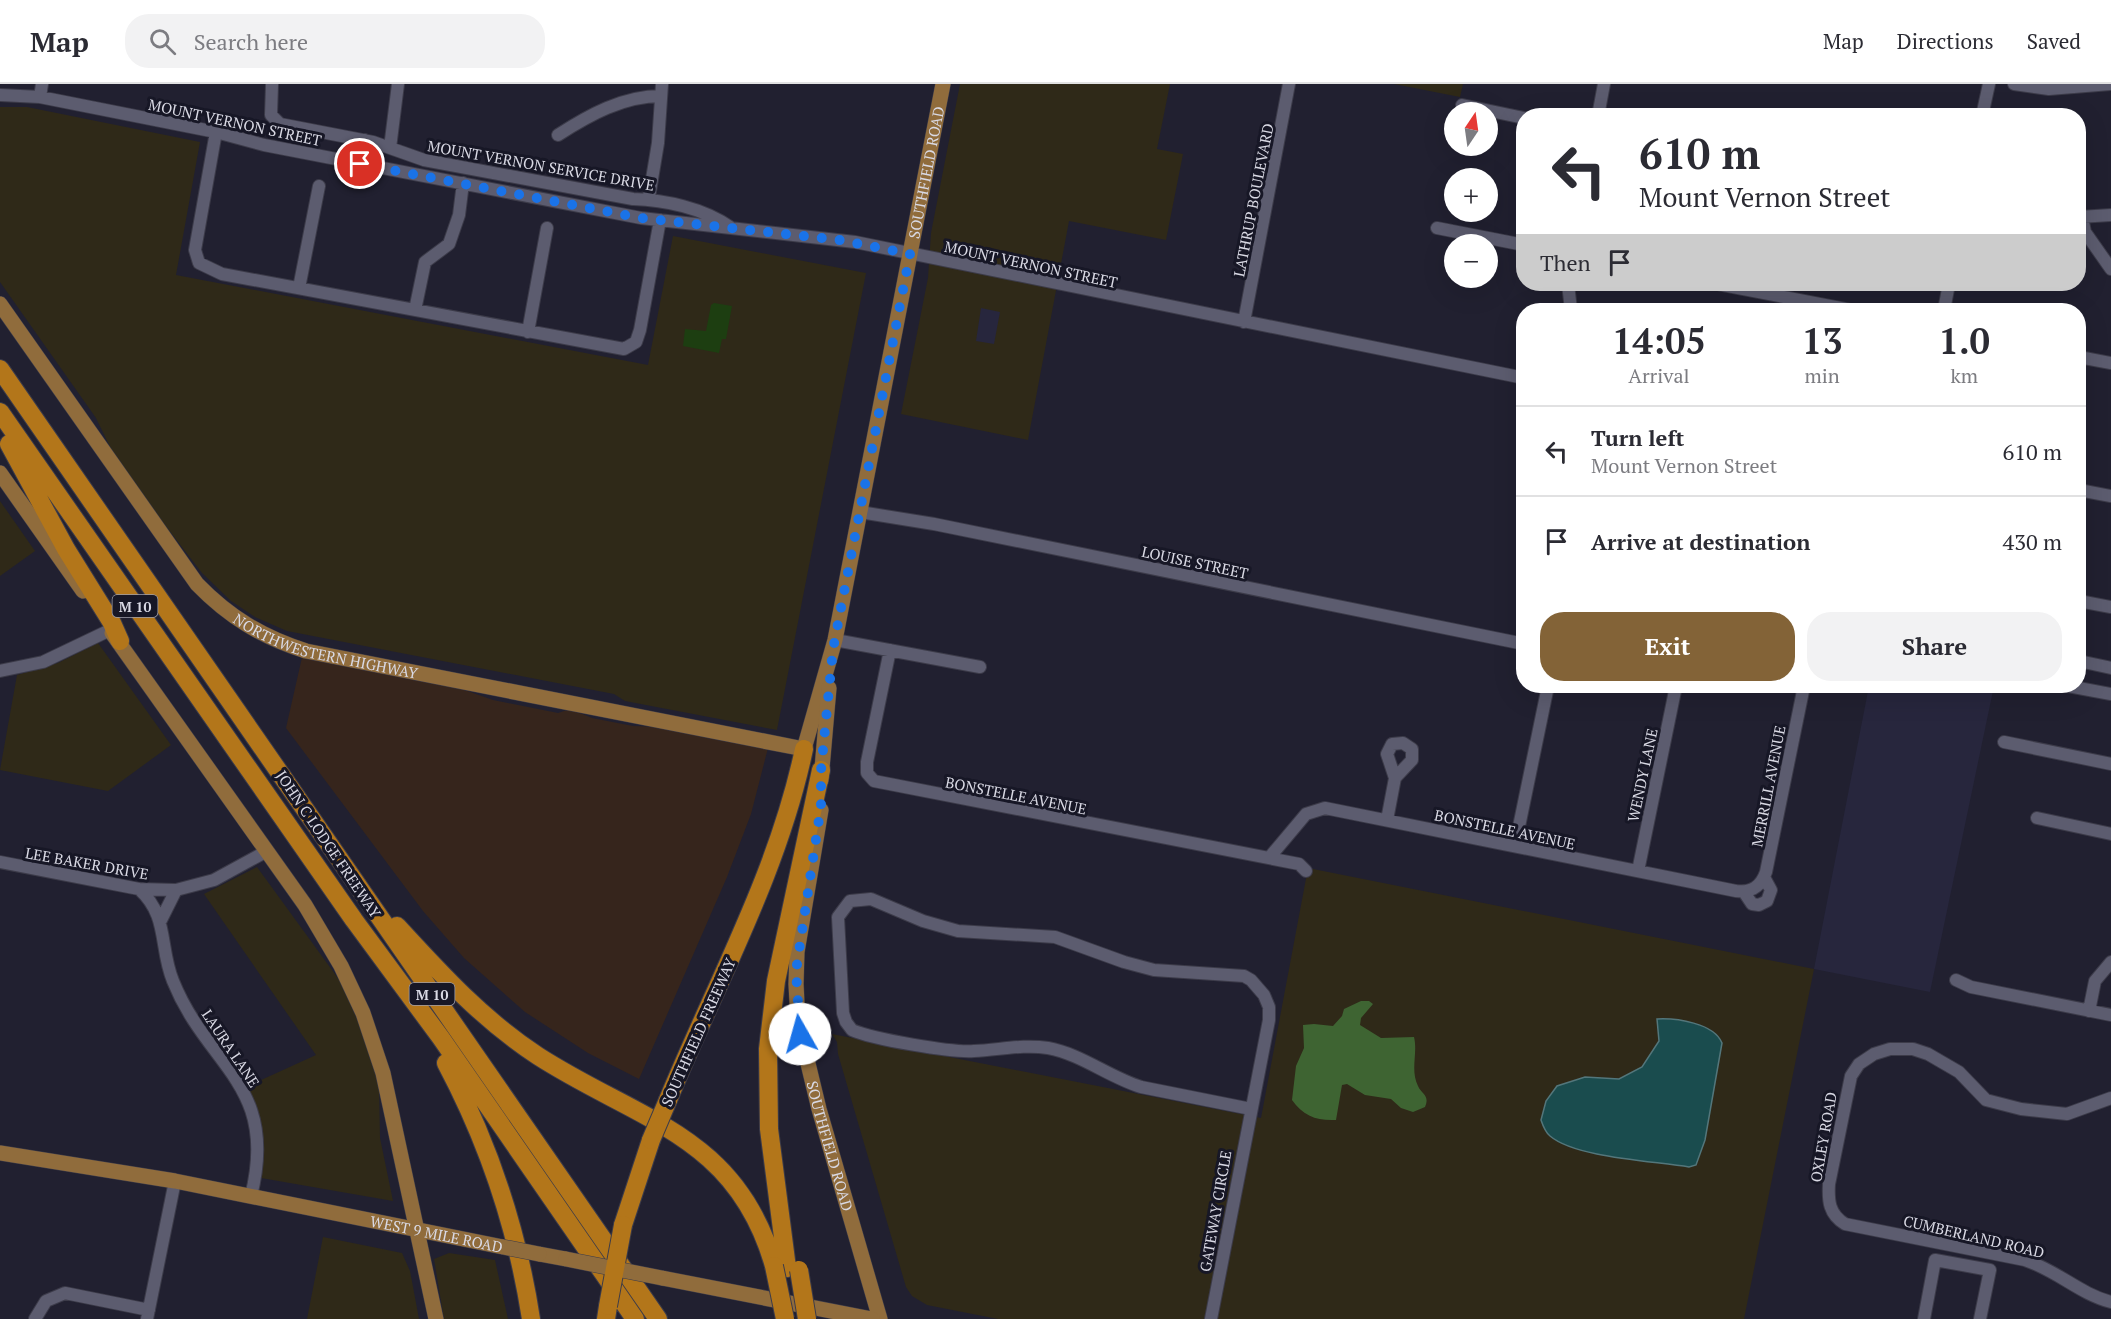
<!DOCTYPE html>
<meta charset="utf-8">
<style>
:root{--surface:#fff;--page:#f2f2f3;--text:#2b2b33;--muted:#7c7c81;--line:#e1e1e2;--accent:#836337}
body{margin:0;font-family:"PT Serif",serif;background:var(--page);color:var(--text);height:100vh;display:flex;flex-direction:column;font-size:22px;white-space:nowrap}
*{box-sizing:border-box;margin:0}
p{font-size:20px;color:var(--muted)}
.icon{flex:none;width:33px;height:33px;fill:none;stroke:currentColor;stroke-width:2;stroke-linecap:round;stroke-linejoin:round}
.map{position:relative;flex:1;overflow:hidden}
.panel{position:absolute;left:1516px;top:219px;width:570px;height:390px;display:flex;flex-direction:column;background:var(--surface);border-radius:24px;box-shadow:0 6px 24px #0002}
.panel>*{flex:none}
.hud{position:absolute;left:1516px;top:24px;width:570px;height:183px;border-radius:24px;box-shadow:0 6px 24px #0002;background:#fff;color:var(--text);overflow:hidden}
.needle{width:39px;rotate:13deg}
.controls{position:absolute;left:1444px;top:18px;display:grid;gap:12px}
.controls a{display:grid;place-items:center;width:54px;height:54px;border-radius:50%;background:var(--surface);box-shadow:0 6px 24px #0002;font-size:30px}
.pin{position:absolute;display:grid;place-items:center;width:51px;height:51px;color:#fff;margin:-26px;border:3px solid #fff;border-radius:50%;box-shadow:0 2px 6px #0007}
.me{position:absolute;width:66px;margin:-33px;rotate:353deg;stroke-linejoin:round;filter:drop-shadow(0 0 4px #0008)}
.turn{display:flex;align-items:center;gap:21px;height:126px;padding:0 24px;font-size:27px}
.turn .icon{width:78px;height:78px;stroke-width:2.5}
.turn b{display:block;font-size:42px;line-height:51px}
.then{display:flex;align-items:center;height:57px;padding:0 24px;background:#0003;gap:12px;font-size:22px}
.eta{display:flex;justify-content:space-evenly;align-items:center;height:102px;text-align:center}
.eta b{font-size:36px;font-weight:700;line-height:42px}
.cta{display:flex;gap:12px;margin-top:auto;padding:12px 24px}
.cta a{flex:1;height:69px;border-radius:24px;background:var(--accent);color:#fff;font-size:24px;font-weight:700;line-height:69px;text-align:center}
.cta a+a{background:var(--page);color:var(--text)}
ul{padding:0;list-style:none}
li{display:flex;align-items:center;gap:18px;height:90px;padding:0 24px;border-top:2px solid var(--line)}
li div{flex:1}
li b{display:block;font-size:22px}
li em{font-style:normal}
header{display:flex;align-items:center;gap:36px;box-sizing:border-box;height:84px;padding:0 30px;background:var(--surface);border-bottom:2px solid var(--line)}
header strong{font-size:28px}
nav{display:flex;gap:33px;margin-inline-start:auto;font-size:21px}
.search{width:420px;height:54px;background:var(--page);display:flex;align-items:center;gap:15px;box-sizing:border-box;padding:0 21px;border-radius:24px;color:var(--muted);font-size:22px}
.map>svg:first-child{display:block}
</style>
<header>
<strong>Map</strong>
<div class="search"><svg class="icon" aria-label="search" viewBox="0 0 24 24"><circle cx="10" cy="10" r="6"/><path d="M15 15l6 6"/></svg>Search here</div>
<nav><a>Map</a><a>Directions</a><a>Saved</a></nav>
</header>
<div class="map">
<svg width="2111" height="1235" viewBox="0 0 2111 1235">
<rect width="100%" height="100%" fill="#212030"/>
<path fill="#2f2918" d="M 960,0 L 1170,0 L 1157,65 L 1183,70 L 1166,156 L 1069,137 L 1028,356 L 901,330 L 928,194 L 931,149 Z
M 1394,0 L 1463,0 L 1460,13 Z
M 0,23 L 27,23 L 200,58 L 176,191 L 648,281 L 673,152 L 866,189 L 777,646 L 625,617 L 614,610 L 287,547 L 255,533 L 231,517 L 202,489 L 144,414 L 116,375 L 96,334 L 0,198 Z
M 0,417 L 35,467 L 0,492 Z
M 98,559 L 171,661 L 108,707 L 0,686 L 17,591 L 58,579 Z
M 257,783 L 340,897 L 363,948 L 379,1002 L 380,1054 L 393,1117 L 249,1092 L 253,1072 L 252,1047 L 237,1007 L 316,971 L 204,810 Z
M 1308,784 L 1814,885 L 1744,1235 L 998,1235 L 927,1221 L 912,1212 L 906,1203 L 838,970 L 837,958 L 832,950 L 1261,1034 Z
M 323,1153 L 402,1169 L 410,1187 L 419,1235 L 307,1235 Z
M 449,1169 L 495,1176 L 508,1235 L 444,1235 L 434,1175 Z"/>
<path fill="#36251c" d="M 303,569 L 453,602 L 493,616 L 558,629 L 570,625 L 592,634 L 633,642 L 659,643 L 768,664 L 751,730 L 727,793 L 639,995 L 588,969 L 525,928 L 464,874 L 423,827 L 286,644 Z"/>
<path fill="#27263d" d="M 981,224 L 1000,228 L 994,260 L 976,257 Z
M 1869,602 L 1994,602 L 1930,908 L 1814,885 Z"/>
<path fill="#1d3e11" d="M 714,219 L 732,222 L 726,255 L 722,255 L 719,269 L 683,262 L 685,245 L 706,247 L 711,221 Z"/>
<path fill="#3e6432" d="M 1361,917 L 1369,917 L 1373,920 L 1361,934 L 1360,941 L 1381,954 L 1414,953 C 1418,969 1410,986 1418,1002 C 1422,1011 1430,1011 1425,1023 L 1413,1028 L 1401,1024 L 1391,1015 L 1365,1011 L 1347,1000 L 1342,1001 L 1336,1036 C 1317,1037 1303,1032 1292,1016 L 1296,982 L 1304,964 L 1303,941 L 1314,940 L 1333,942 L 1342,932 L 1344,925 Z"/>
<path fill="#1a4c4e" stroke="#53767b" stroke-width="1.5" d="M 1657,935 C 1676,934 1714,939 1722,959 L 1705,1056 L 1696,1081 L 1689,1083 C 1654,1077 1576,1074 1550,1052 C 1545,1048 1543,1042 1541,1036 L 1546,1017 L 1557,1002 L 1585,993 L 1619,995 L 1642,983 L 1659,957 Z"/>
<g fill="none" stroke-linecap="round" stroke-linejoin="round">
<g stroke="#3c3b49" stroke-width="14">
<path id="minor" d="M 272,0 L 271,31 L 280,40 L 373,58 L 424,76 L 633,115 C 665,116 703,124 730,143
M 2014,0 L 2049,5 L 2111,0
M 0,11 L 40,13 L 216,48 L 264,61 L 641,134 L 855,158 L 1524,294
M 40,13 L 42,0
M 1462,21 L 1524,34
M 1598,32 L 1604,0
M 1982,32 L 1989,0
M 216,48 L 195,166 L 199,179 L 222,190 L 624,265 L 636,258 L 640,246 L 660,136
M 558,51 C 589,31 623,12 661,12
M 390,64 L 398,0
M 360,80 L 365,56
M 649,113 L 658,59 L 662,0
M 2079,133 L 2111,131
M 2082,133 L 2085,148 L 2111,185
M 1437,144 L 1524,161
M 1568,200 L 1571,226
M 1717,200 L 1851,226
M 299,204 L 319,102
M 415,226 L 425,178 L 449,160 L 459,131 L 463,99
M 1944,226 L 1949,200
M 1244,238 L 1289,0
M 528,248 L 547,144
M 2079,273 L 2111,279
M 2079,406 L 2111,412
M 860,428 L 934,440 L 1524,560
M 2079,517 L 2111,523
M 835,556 L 980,583
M 890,566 L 867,678 L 867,689 L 874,697 L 1299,780 L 1306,787
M 2079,577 L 2111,584
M 0,587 L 43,578 L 110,546
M 2068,602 L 2111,610
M 2004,658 L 2111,680
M 2037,734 L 2111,750
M 1387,736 L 1395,694 L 1412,676 L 1412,665 L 1403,659 L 1392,660 L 1387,670 L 1395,694
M 1515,762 L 1548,602
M 1269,774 L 1306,730 L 1325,724 L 1736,807 C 1752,809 1761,802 1766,788 L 1804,602
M 0,778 L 139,805 L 176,806 L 214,796 L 267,767
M 1638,787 L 1676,602
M 139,805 C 169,832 159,863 173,897 C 208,984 279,1000 251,1112
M 1744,808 L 1752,820 L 1759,821 L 1767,817 L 1771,806 L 1764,793
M 161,836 L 176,806
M 1956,896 L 1971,903 L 2111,931
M 2089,927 L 2095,897 L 2111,878
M 2111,1014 L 2067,1030 L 2021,1025 L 1986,1016 L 1959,988 L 1928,970 L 1913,965 L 1890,965 L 1874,970 L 1859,980 L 1851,992 L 1829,1100 C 1828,1117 1829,1130 1845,1140 L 2025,1176 C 2058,1187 2080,1210 2111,1218
M 35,1235 L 46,1217 L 65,1209 L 149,1226
M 147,1235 L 175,1097
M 1211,1235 L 1269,936 L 1269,923 L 1264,911 L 1251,896 L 1244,892 L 1154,886 L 1124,878 L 1055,853 L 958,847 L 923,837 L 871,815 L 850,817 L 838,833 L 843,929 L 846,938 L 852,946 C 872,955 953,969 974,967 C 999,966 1023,960 1048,964 C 1081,970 1109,993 1141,1003 L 1251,1025
M 1924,1235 L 1935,1176 L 1990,1186 L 1980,1235"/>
</g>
<g stroke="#3c3b49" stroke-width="16">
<g id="major">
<path id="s1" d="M 0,220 L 197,500 C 229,533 262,553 306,567 L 804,665 L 835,556 L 943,0"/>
<path d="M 0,389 L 83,507"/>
<path d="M 112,549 L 305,821 L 341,882 L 363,929 L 383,989 L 436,1235"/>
<path d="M 821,696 L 829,604"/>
<path id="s2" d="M 821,726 L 797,868 L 796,900 L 798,938 L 819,1025 L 880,1235"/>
<path id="s3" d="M 0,1069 L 175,1097 L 503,1163"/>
<path d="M 539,1170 L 566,1175"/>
<path d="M 662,1194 L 872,1235"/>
</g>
</g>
<g stroke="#3c3b49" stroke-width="20">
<path id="highway" d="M 0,285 L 658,1235
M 0,328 L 354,836 L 441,954 L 635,1235
M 9,360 L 66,465 L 112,539 L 120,557
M 397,842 C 441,890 483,936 538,972 C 639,1037 737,1051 774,1182
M 446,979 C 489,1060 517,1144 531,1235
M 668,1016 C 716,899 778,789 804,665
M 623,1141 L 651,1056
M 787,1184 L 769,1045 L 768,965 L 776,897 L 821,686
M 606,1235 L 608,1222"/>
</g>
<use href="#minor" stroke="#5c5c6f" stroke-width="12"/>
<use href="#major" stroke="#906c3c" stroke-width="15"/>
<use href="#highway" stroke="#b3761a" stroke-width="18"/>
<g stroke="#3c3b49" stroke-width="16" stroke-linecap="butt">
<path id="major-bridge" d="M 503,1163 L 539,1170
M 566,1175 L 662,1194"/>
</g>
<g stroke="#3c3b49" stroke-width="20" stroke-linecap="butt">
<path id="highway-bridge" d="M 651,1056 L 668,1016
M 774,1182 L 785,1235
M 799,1186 L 807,1235
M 608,1222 L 623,1141"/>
</g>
<use href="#major-bridge" stroke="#906c3c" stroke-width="15"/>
<use href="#highway-bridge" stroke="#b3761a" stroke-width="18"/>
</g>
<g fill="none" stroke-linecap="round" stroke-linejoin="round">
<path stroke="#1a73e8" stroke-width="10" stroke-dasharray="0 18" d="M 360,80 L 641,134 L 839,156 L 910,170 L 833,565 L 821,686 L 821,722 L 796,887 L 800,950"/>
</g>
<g text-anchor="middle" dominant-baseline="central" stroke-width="6" stroke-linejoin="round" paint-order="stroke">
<g fill="#171726" stroke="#9f9fab" stroke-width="1.5">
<rect x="112.5" y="511" width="45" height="22" rx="4.5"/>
<rect x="409.5" y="899" width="45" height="22" rx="4.5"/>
</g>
<g font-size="14" font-weight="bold" fill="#d9d9e4">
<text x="135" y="522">M 10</text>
<text x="432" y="910">M 10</text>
</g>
<g font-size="15" fill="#d9d9e4" stroke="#171726">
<text transform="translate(235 38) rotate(12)">MOUNT VERNON STREET</text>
<text transform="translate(541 81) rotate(10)">MOUNT VERNON SERVICE DRIVE</text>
<text stroke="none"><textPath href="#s1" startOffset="1569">SOUTHFIELD ROAD</textPath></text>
<text transform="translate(1253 116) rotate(-79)">LATHRUP BOULEVARD</text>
<text transform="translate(1031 180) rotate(12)">MOUNT VERNON STREET</text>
<text transform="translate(1195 478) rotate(12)">LOUISE STREET</text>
<text stroke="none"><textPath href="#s1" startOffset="489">NORTHWESTERN HIGHWAY</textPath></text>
<text transform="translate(1642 691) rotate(-78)">WENDY LANE</text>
<text transform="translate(1768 702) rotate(-79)">MERRILL AVENUE</text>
<text transform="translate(1016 711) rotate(11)">BONSTELLE AVENUE</text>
<text transform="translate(1505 745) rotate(12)">BONSTELLE AVENUE</text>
<text transform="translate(329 760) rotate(56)">JOHN C LODGE FREEWAY</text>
<text transform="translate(87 779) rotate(10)">LEE BAKER DRIVE</text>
<text transform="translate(698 948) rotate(-66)">SOUTHFIELD FREEWAY</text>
<text transform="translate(231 964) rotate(56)">LAURA LANE</text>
<text transform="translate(1823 1053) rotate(-80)">OXLEY ROAD</text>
<text stroke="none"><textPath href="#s2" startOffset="342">SOUTHFIELD ROAD</textPath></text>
<text transform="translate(1215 1127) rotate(-80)">GATEWAY CIRCLE</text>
<text stroke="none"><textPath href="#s3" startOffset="444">WEST 9 MILE ROAD</textPath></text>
<text transform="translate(1974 1152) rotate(13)">CUMBERLAND ROAD</text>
</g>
</g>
</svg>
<div class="controls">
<a><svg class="needle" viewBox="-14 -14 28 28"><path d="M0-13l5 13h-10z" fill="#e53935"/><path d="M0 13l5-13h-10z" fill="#7c7c81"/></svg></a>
<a>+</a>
<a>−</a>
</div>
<div class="pin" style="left:360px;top:80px;background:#d93025"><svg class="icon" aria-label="arrive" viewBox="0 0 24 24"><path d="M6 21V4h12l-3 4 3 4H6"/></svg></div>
<svg class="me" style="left:800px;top:950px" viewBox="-20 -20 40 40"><circle r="19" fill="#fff"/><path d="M0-13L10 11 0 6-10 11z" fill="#1a73e8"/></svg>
<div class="hud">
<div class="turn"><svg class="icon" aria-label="left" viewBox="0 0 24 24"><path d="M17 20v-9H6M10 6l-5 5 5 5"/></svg><div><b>610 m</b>Mount Vernon Street</div></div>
<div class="then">Then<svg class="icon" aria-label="arrive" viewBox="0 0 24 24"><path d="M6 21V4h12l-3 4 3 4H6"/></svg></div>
</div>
<section class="panel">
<div class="eta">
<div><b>14:05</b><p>Arrival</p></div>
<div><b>13</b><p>min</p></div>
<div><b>1.0</b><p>km</p></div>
</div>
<ul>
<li><svg class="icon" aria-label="left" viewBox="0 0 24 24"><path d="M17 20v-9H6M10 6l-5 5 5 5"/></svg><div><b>Turn left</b><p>Mount Vernon Street</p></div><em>610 m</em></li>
<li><svg class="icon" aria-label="arrive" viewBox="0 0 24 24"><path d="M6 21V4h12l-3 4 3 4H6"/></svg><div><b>Arrive at destination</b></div><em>430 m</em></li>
</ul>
<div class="cta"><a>Exit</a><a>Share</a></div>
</section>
</div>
